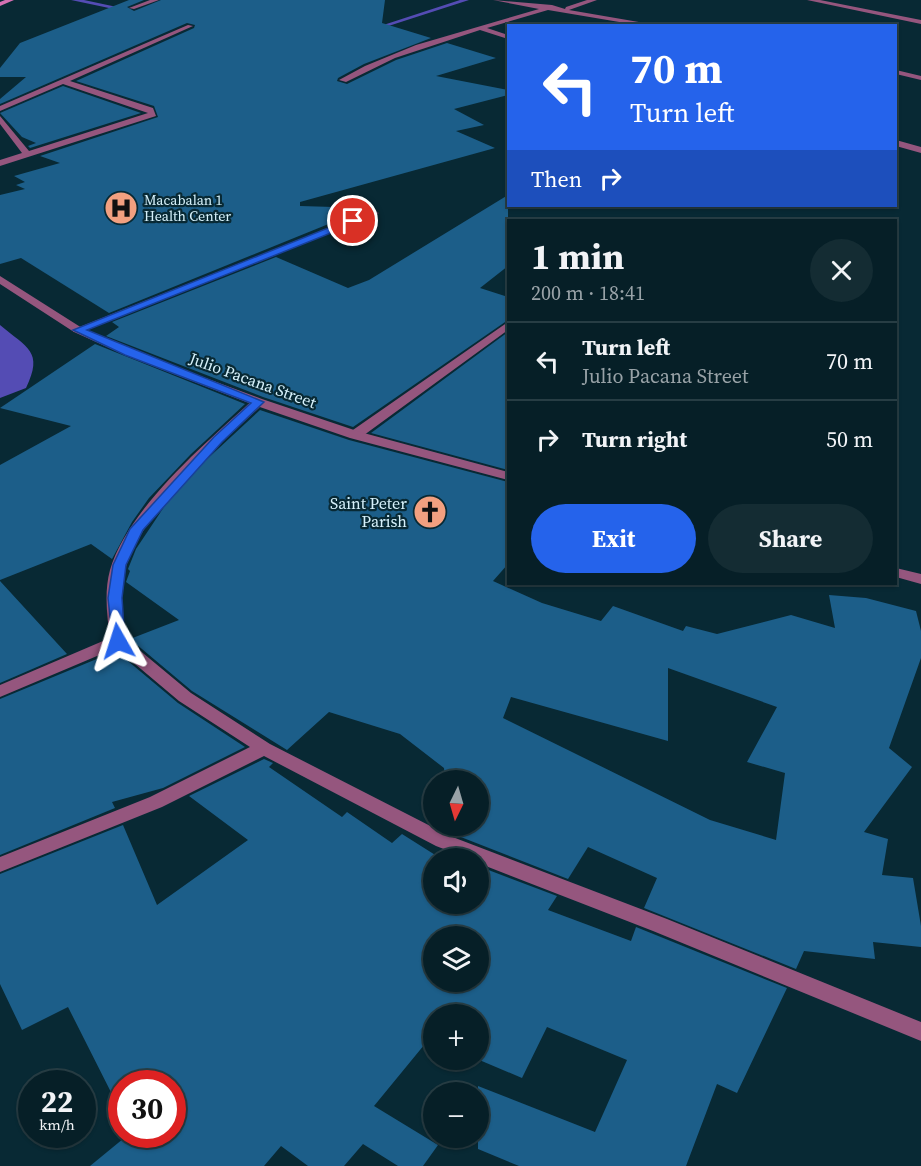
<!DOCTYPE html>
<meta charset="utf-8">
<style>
:root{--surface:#061f27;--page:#142c33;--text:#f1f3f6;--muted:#98a2a7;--line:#273d44;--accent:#2563eb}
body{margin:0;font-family:"Source Serif 4",serif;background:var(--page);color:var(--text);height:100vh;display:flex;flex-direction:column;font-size:22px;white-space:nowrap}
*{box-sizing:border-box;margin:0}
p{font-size:20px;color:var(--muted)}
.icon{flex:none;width:33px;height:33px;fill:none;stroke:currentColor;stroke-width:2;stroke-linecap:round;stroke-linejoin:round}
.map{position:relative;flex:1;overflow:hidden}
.panel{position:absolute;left:507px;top:219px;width:390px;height:366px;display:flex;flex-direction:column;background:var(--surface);border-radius:0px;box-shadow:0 2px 4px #0004,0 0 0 2px var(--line)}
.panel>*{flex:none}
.hud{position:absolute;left:507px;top:24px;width:390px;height:183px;border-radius:0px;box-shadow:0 2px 4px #0004,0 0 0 2px var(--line);background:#2563eb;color:#fff;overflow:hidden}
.needle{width:39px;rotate:185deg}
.fabs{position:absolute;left:423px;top:770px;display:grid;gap:12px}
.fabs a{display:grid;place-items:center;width:66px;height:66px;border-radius:50%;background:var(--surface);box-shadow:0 2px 4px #0004,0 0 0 2px var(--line);font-size:30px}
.speed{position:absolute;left:18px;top:1070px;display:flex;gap:12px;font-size:30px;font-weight:700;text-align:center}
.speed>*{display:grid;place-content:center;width:78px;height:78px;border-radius:50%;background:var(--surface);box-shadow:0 2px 4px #0004,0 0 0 2px var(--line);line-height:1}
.speed small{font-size:15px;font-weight:400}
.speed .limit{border:9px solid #d22;background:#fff;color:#111}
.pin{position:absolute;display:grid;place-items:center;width:51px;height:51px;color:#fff;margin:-26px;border:3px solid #fff;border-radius:50%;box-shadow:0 2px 6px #0007}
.me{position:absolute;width:66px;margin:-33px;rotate:354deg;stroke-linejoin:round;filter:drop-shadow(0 0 4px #0008)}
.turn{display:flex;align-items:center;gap:21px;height:126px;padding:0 24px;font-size:27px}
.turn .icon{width:78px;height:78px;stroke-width:2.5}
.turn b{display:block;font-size:42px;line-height:51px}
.then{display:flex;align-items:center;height:57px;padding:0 24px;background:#0003;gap:12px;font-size:22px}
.round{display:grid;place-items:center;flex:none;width:63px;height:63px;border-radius:32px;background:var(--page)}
.overview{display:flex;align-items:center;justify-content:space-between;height:102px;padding:0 24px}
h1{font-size:36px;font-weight:700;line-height:45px}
.cta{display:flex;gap:12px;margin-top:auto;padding:12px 24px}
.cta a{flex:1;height:69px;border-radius:36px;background:var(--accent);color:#fff;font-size:24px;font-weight:700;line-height:69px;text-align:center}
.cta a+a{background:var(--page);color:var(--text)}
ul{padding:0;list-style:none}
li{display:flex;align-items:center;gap:18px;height:78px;padding:0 24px;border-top:2px solid var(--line)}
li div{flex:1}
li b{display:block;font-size:22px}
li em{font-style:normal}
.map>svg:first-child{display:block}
</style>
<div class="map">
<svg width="921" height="1166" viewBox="0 0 921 1166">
<rect width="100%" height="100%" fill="#082934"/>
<path fill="#544cb4" d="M 0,325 C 27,348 44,351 26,388 L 0,398 Z"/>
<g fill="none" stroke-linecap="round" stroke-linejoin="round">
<path fill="#544cb4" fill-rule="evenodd" d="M 71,0 L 84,0 L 131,10 L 128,12 Z
M 460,0 L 469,0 L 373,31 L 368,30 Z"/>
</g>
<path fill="#1c5e89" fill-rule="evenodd" d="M 129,0 L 144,0 L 127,7 L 134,11 L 161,0 L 385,0 L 382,23 L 431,38 L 364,64 L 338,78 L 337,81 L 347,84 L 396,60 L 447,43 L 496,58 L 436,76 L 508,90 L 508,95 L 454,109 L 484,125 L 456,131 L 495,148 L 300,202 L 300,206 L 368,208 L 109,313 L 21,258 L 0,264 L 0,195 L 25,189 L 16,185 L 25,182 L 14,176 L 60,163 L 40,156 L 158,117 L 154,106 L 76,81 L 194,28 L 195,25 L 187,23 L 0,104 L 0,99 L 26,77 L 0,77 L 0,68 L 20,43 Z
M 63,86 L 141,113 L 30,148 L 28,146 L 36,143 L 22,137 L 0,113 Z
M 508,195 L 508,266 L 480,288 L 508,297 L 508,320 L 353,427 L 263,397 L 106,336 L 119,327 L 112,322 L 276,257 L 348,288 L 369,280 Z
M 508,332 L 508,470 L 371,433 Z
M 95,344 L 245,404 L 191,454 L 149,498 L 132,522 L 112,559 L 91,544 L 0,580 L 0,465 L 71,426 L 0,408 Z
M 260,410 L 349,440 L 508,482 L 508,564 L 493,581 L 542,603 L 601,621 L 613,606 L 683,631 L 686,626 L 717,634 L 791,615 L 835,628 L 829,595 L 866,598 L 916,611 L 921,631 L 921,658 L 889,748 L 912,767 L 864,832 L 888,839 L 882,875 L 913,878 L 921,926 L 921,947 L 873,942 L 875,959 L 804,951 L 796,969 L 644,908 L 657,878 L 588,847 L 568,879 L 448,832 L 448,825 L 478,825 L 478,780 L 445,780 L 444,768 L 400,734 L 329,712 L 287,750 L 192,691 L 130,639 L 179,620 L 126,582 L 130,571 L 128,569 L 136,549 L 166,504 L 205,461 ZM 668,668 L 777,707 L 747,762 L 785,773 L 776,840 L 710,820 L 503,718 L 511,697 L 668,741 Z
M 0,581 L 67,654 L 0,683 Z
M 116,651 L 178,703 L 245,747 L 163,788 L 112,802 L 115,808 L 0,855 L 0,699 Z
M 264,759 L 273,763 L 269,767 L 342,817 L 347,812 L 392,843 L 402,834 L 440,858 L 434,858 L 434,903 L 478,903 L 478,866 L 557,896 L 548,910 L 631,941 L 636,927 L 787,988 L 737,1093 L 717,1084 L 686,1166 L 519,1166 L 478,1149 L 478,1086 L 595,1132 L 627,1060 L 547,1027 L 522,1078 L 477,1059 L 478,1014 L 434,1014 L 434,1040 L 429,1039 L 374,1106 L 438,1145 L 423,1166 L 398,1166 L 363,1144 L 344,1166 L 308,1166 L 281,1146 L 264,1166 L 90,1166 L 129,1134 L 172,1134 L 172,1083 L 122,1083 L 122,1114 L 68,1007 L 22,1030 L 0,984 L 0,874 L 123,825 L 157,905 L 248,840 L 189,796 ZM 434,936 L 478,936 L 478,981 L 434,981 Z"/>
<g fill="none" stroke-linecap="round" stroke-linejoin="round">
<path fill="#95567e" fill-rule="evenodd" d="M 150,0 L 159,0 L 134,9 L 129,8 Z
M 493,0 L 552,5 L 565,9 L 566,7 L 587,0 L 597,0 L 569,10 L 662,26 L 643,26 L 548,10 L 487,28 L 508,35 L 508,39 L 480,30 L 395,58 L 346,82 L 339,80 L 365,66 L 416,45 L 539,9 Z
M 807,0 L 820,0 L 921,20 L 921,24 Z
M 188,25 L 193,26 L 70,81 L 153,108 L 156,116 L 0,166 L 0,160 L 22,153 L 0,124 L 0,116 L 29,151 L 148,113 L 63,84 L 0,111 L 0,106 Z
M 896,70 L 921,76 L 921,80 L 896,74 Z
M 896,140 L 921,147 L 921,153 L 896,146 Z
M 371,211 L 379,213 L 82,332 L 74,332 L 72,330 Z
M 508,322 L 508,330 L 360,438 L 350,438 L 349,435 L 350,432 Z
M 258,398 L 264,402 L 262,405 C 218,446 141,511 125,570 C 119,593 123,616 126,639 L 191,693 L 270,744 L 450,836 L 667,919 L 921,1022 L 921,1041 L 653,931 L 478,863 L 478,858 L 467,858 L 436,846 L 264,756 L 162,807 L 0,872 L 0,857 L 150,797 L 250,747 L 179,701 L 116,648 L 0,697 L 0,685 L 110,638 C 107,616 104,592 110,570 C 128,508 207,442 254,399 Z"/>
<path fill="#95567e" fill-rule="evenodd" d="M 0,276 L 82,328 L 133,351 L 262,399 L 360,432 L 508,472 L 508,480 L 350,438 L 254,405 L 125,355 L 74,332 L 0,284 Z
M 896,568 L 921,574 L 921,584 L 896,577 Z"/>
<path fill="#d570b2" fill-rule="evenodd" d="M 5,0 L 14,0 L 0,6 L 0,2 Z"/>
</g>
<path fill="#2563eb" stroke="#184099" stroke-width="1.5" d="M 353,218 L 356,219 L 356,223 L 87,330 L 264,402 L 222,442 L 143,530 L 126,565 L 122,598 L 125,641 L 123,644 L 113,644 L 108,598 L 113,565 L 130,529 L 214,437 L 251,403 L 125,355 L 73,330 Z"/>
<defs>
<g id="hospital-disc" transform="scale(1.725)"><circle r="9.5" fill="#f2a080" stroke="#082934"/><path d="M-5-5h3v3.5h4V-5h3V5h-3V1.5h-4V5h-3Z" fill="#111"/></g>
<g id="church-disc" transform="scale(1.725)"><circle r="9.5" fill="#f2a080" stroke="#082934"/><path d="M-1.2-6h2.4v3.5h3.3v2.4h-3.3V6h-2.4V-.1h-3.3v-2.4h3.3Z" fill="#111"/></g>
</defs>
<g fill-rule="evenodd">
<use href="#hospital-disc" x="121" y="208"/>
<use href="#church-disc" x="430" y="512"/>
</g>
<g text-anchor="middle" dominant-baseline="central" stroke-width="4.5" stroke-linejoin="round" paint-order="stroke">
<g font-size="14" fill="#d7f2fc" stroke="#082934" text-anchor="start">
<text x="144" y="200">Macabalan 1<tspan x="144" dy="16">Health Center</tspan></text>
</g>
<g font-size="16" fill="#d7f2fc" stroke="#082934">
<text transform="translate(253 380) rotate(20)">Julio Pacana Street</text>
</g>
<g font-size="16" fill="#d7f2fc" stroke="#082934" text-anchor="end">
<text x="407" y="503">Saint Peter<tspan x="407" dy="18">Parish</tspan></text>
</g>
</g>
</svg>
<div class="fabs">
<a><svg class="needle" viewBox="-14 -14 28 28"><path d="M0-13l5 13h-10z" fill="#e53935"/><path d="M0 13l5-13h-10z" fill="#98a2a7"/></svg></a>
<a><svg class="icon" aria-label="sound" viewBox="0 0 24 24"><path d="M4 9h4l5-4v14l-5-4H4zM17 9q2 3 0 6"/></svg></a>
<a><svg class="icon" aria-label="layers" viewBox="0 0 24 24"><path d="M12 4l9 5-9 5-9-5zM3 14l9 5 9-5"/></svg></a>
<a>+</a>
<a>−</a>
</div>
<div class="speed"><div>22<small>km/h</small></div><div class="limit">30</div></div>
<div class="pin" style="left:353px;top:221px;background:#d93025"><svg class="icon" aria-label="arrive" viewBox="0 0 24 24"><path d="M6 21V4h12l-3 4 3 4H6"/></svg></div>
<svg class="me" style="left:118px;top:641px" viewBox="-20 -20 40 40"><path d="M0-17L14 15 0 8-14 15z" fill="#2563eb" stroke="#fff" stroke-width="4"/></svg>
<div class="hud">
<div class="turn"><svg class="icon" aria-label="left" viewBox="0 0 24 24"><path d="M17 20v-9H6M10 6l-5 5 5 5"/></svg><div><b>70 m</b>Turn left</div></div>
<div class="then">Then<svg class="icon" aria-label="right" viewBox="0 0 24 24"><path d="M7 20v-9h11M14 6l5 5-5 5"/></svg></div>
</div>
<section class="panel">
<div class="overview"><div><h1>1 min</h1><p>200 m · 18:41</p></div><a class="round"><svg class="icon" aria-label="close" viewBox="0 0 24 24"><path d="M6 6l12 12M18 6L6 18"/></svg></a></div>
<ul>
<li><svg class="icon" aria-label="left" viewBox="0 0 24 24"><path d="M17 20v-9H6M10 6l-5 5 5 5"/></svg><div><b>Turn left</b><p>Julio Pacana Street</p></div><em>70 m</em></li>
<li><svg class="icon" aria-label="right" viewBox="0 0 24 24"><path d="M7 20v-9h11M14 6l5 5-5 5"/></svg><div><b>Turn right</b></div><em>50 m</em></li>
</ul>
<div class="cta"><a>Exit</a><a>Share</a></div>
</section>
</div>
